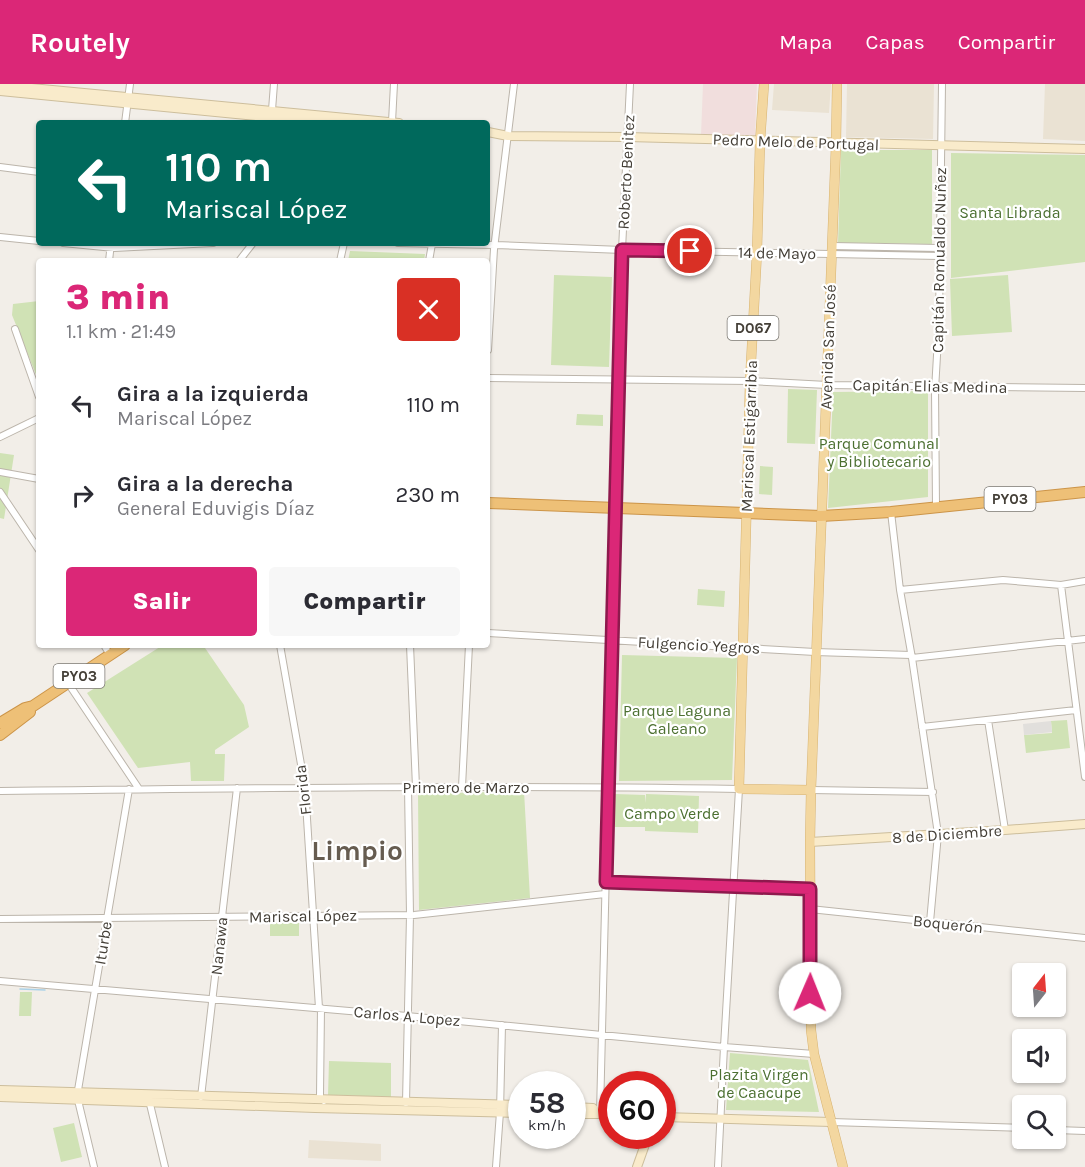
<!DOCTYPE html>
<html lang="es">
<meta charset="utf-8">
<style>
:root{--surface:#fff;--page:#f7f7f7;--text:#2b2b33;--muted:#7c7c81;--accent:#db2777}
body{margin:0;font-family:Karla,sans-serif;background:var(--page);color:var(--text);height:100vh;display:flex;flex-direction:column;font-size:22px;white-space:nowrap}
*{box-sizing:border-box;margin:0}
p{font-size:20px;color:var(--muted)}
.icon{flex:none;width:33px;height:33px;fill:none;stroke:currentColor;stroke-width:2;stroke-linecap:round;stroke-linejoin:round}
.map{position:relative;flex:1;overflow:hidden}
.drawer{position:absolute;left:36px;top:174px;width:454px;height:390px;display:flex;flex-direction:column;background:var(--surface);border-radius:6px;box-shadow:0 2px 4px #0004}
.drawer>*{flex:none}
.guide{position:absolute;left:36px;top:36px;width:454px;height:126px;border-radius:6px;box-shadow:0 2px 4px #0004;background:#00695c;color:#fff;overflow:hidden}
.needle{width:39px;rotate:17deg}
.buttons{position:absolute;left:1012px;top:879px;display:grid;gap:12px}
.buttons a{display:grid;place-items:center;width:54px;height:54px;border-radius:6px;background:var(--surface);box-shadow:0 2px 4px #0004;font-size:30px}
.speed{position:absolute;left:508px;top:987px;display:flex;gap:12px;font-size:30px;font-weight:700;text-align:center}
.speed>*{display:grid;place-content:center;width:78px;height:78px;border-radius:50%;background:var(--surface);box-shadow:0 2px 4px #0004;line-height:1}
.speed small{font-size:15px;font-weight:400}
.speed .limit{border:9px solid #d22;background:#fff;color:#111}
.pin{position:absolute;display:grid;place-items:center;width:51px;height:51px;color:#fff;margin:-26px;border:3px solid #fff;border-radius:50%;box-shadow:0 2px 6px #0007}
.me{position:absolute;width:66px;margin:-33px;rotate:1deg;stroke-linejoin:round;filter:drop-shadow(0 0 4px #0008)}
.turn{display:flex;align-items:center;gap:21px;height:126px;padding:0 30px;font-size:27px}
.turn .icon{width:78px;height:78px;stroke-width:2.5}
.turn b{display:block;font-size:42px;line-height:51px}
.round{display:grid;place-items:center;flex:none;width:63px;height:63px;border-radius:6px;background:var(--page)}
.summary{display:flex;align-items:center;justify-content:space-between;height:102px;padding:0 30px}
h1{font-size:36px;font-weight:800;line-height:45px;color:var(--accent)}
.action{display:flex;gap:12px;margin-top:auto;padding:12px 30px}
.action a{flex:1;height:69px;border-radius:6px;background:var(--accent);color:#fff;font-size:24px;font-weight:800;line-height:69px;text-align:center}
.action a+a{background:var(--page);color:var(--text)}
ul{padding:0;list-style:none}
li{display:flex;align-items:center;gap:18px;height:90px;padding:0 30px}
li div{flex:1}
li b{display:block;font-size:22px}
li em{font-style:normal}
header{display:flex;align-items:center;gap:36px;box-sizing:border-box;height:84px;padding:0 30px;background:var(--accent);color:#fff}
header strong{font-size:28px}
nav{display:flex;gap:33px;margin-inline-start:auto;font-size:21px}
.map>svg:first-child{display:block}
</style>
<header>
<strong>Routely</strong>
<nav><a>Mapa</a><a>Capas</a><a>Compartir</a></nav>
</header>
<div class="map">
<svg width="1085" height="1083" viewBox="0 0 1085 1083">
<rect width="100%" height="100%" fill="#f2eee8"/>
<path fill="#eae2d3" d="M 774,0 L 831,0 L 829,29 L 772,26 Z
M 847,0 L 934,0 L 933,55 L 846,53 Z
M 1045,0 L 1085,0 L 1085,57 L 1043,55 Z
M 309,1056 L 381,1060 L 381,1077 L 308,1074 Z"/>
<path fill="#f1dedd" d="M 703,0 L 757,0 L 755,53 L 701,51 Z"/>
<path fill="#d0e2b5" d="M 841,66 L 932,66 L 932,160 L 838,159 Z
M 951,69 L 1085,71 L 1085,178 L 951,194 Z
M 350,167 L 425,170 L 424,177 L 348,177 Z
M 554,191 L 612,193 L 609,283 L 551,281 Z
M 1008,191 L 1012,248 L 952,252 L 950,195 Z
M 39,217 L 39,298 L 12,231 L 13,220 Z
M 788,305 L 817,306 L 815,360 L 787,359 Z
M 928,307 L 928,413 L 828,424 L 833,308 Z
M 577,330 L 603,331 L 603,342 L 576,341 Z
M 0,369 L 14,371 L 4,435 L 0,434 Z
M 760,382 L 773,383 L 772,411 L 759,410 Z
M 698,505 L 725,507 L 724,523 L 697,521 Z
M 163,561 L 203,561 L 244,621 L 249,643 L 215,666 L 215,670 L 225,670 L 224,697 L 191,697 L 190,678 L 138,684 L 87,609 Z
M 622,571 L 737,574 L 732,696 L 619,697 Z
M 1067,636 L 1070,664 L 1026,669 L 1024,651 L 1052,649 L 1051,637 Z
M 524,707 L 530,814 L 419,826 L 418,710 Z
M 615,710 L 645,711 L 646,719 L 646,710 L 699,712 L 698,749 L 645,747 L 645,743 L 615,743 Z
M 270,839 L 299,839 L 299,852 L 270,852 Z
M 20,908 L 32,908 L 31,932 L 19,932 Z
M 730,969 L 808,976 L 819,1028 L 726,1026 Z
M 329,977 L 391,979 L 391,1013 L 328,1011 Z
M 74,1039 L 82,1073 L 61,1078 L 53,1044 Z"/>
<path fill="#e1dfdc" d="M 1051,637 L 1052,648 L 1024,651 L 1023,640 Z"/>
<g fill="none" stroke-linecap="round" stroke-linejoin="round">
<path stroke="#abd2e8" stroke-width="1.5" d="M 20,905 L 45,906"/>
<g stroke="#bcb5ab" stroke-width="8">
<path id="street" d="M 392,38 L 394,0
M 125,39 L 130,0
M 271,39 L 274,0
M 0,83 L 39,88
M 0,153 L 39,157
M 63,159 L 114,164 L 213,159
M 398,159 L 495,161 L 622,166 L 940,172
M 832,162 L 939,164
M 109,177 L 111,159
M 239,177 L 253,159
M 340,177 L 344,159
M 429,177 L 432,160
M 15,245 L 39,313
M 488,266 L 494,165 L 514,0
M 488,294 L 750,297 L 827,301 L 1085,304
M 0,353 L 39,334
M 0,388 L 39,395
M 0,408 L 39,466
M 936,423 L 935,306 L 939,237 L 942,0
M 891,428 L 900,506 L 912,574 L 938,750 L 930,838
M 1061,501 L 1085,693
M 900,506 L 1003,496 L 1061,501 L 1085,497
M 488,549 L 815,568 L 911,571
M 104,561 L 110,571
M 280,561 L 305,703 L 319,924
M 410,561 L 416,703
M 912,574 L 1085,555
M 68,599 L 139,705
M 988,636 L 1005,746
M 922,643 L 1076,626
M 462,703 L 469,561
M 811,706 L 933,708
M 0,707 C 246,704 493,701 739,705 L 724,963 L 718,1083
M 606,798 L 810,805
M 810,825 L 1085,854
M 0,835 L 414,831 L 605,810
M 0,897 L 407,932 L 724,963 L 814,970
M 321,924 L 320,1012 L 324,1017
M 201,1013 L 237,704
M 149,1016 L 165,1083
M 406,1019 L 410,831 L 408,703
M 600,1029 L 618,295 L 622,166 L 630,0
M 831,1038 L 1023,1044
M 1056,1046 L 1085,1047
M 94,1083 L 77,1012 L 129,705
M 496,1083 L 500,1028 L 502,941"/>
</g>
<g stroke="#cdbe9c" stroke-width="10">
<path id="secondary" d="M 0,1 L 399,39
M 0,7 L 327,39
M 488,48 L 508,52 L 627,53 L 1085,65
M 810,758 L 1005,746 L 1085,740
M 0,1006 L 522,1021
M 0,1013 L 315,1024 L 522,1029
M 573,1023 L 593,1024 L 598,1029
M 573,1030 L 612,1030
M 663,1033 L 831,1038
M 637,1083 L 648,1052"/>
</g>
<g stroke="#d7b371" stroke-width="10">
<path id="primary" d="M 764,0 L 760,58 L 757,168 L 750,297 L 739,705 L 811,706
M 837,0 L 836,60 L 811,706 L 810,758 L 811,946 L 814,970 L 843,1083"/>
</g>
<g stroke="#cc9448" stroke-width="12">
<path id="highway" d="M 488,419 L 821,432 L 891,428 L 1085,408
M 0,639 L 25,624 L 33,622 L 125,561
M 0,651 L 30,628"/>
</g>
<use href="#street" stroke="#fff" stroke-width="6"/>
<use href="#secondary" stroke="#f9ebcb" stroke-width="8"/>
<use href="#primary" stroke="#f3d7a0" stroke-width="9"/>
<use href="#highway" stroke="#eec077" stroke-width="10"/>
</g>
<g fill="none" stroke-linecap="round" stroke-linejoin="round">
<g stroke="#8e194d" stroke-width="15">
<path id="route" d="M 690,167 L 622,166 L 606,798 L 810,805 L 810,909"/>
</g>
<use href="#route" stroke="#db2777" stroke-width="10"/>
</g>
<g text-anchor="middle" dominant-baseline="central" stroke-width="4.5" stroke-linejoin="round" paint-order="stroke">
<g fill="#fff" stroke="#7c7973" stroke-width="1.5">
<rect x="727.5" y="232" width="51" height="24" rx="4.5"/>
<rect x="984.5" y="403" width="51" height="24" rx="4.5"/>
<rect x="53.5" y="580" width="51" height="24" rx="4.5"/>
</g>
<g font-size="15" font-weight="bold" fill="#443f37">
<text x="753" y="244">D067</text>
<text x="1010" y="415">PY03</text>
<text x="79" y="592">PY03</text>
</g>
<g font-size="16" fill="#443f37" stroke="#fff">
<text transform="translate(796 58) rotate(2)">Pedro Melo de Portugal</text>
<text transform="translate(626 88) rotate(-87)">Roberto Benitez</text>
<text transform="translate(777 169) rotate(1)">14 de Mayo</text>
<text transform="translate(939 176) rotate(-89)">Capitán Romualdo Nuñez</text>
<text transform="translate(828 263) rotate(-88)">Avenida San José</text>
<text transform="translate(930 302) rotate(1)">Capitán Elias Medina</text>
<text transform="translate(749 352) rotate(-88)">Mariscal Estigarribia</text>
<text transform="translate(699 561) rotate(3)">Fulgencio Yegros</text>
<text x="466" y="703">Primero de Marzo</text>
<text transform="translate(303 706) rotate(-97)">Florida</text>
<text transform="translate(947 750) rotate(-4)">8 de Diciembre</text>
<text transform="translate(303 832) rotate(-1)">Mariscal López</text>
<text transform="translate(948 840) rotate(6)">Boquerón</text>
<text transform="translate(103 859) rotate(-81)">Iturbe</text>
<text transform="translate(219 862) rotate(-84)">Nanawa</text>
<text transform="translate(407 932) rotate(5)">Carlos A. Lopez</text>
</g>
<g font-size="16" fill="#4c7031" stroke="#fff">
<text x="1010" y="128">Santa Librada</text>
<text x="879" y="359">Parque Comunal<tspan x="879" dy="18">y Bibliotecario</tspan></text>
<text x="677" y="626">Parque Laguna<tspan x="677" dy="18">Galeano</tspan></text>
<text x="672" y="729">Campo Verde</text>
<text x="759" y="990">Plazita Virgen<tspan x="759" dy="18">de Caacupe</tspan></text>
</g>
<g font-size="28" font-weight="bold" fill="#665c50" stroke="#fff">
<text x="357" y="766">Limpio</text>
</g>
</g>
</svg>
<div class="buttons">
<a><svg class="needle" viewBox="-14 -14 28 28"><path d="M0-13l5 13h-10z" fill="#e53935"/><path d="M0 13l5-13h-10z" fill="#7c7c81"/></svg></a>
<a><svg class="icon" aria-label="sound" viewBox="0 0 24 24"><path d="M4 9h4l5-4v14l-5-4H4zM17 9q2 3 0 6"/></svg></a>
<a><svg class="icon" aria-label="search" viewBox="0 0 24 24"><circle cx="10" cy="10" r="6"/><path d="M15 15l6 6"/></svg></a>
</div>
<div class="speed"><div>58<small>km/h</small></div><div class="limit">60</div></div>
<div class="pin" style="left:690px;top:167px;background:#d93025"><svg class="icon" aria-label="arrive" viewBox="0 0 24 24"><path d="M6 21V4h12l-3 4 3 4H6"/></svg></div>
<svg class="me" style="left:810px;top:909px" viewBox="-20 -20 40 40"><circle r="19" fill="#fff"/><path d="M0-13L10 11 0 6-10 11z" fill="#db2777"/></svg>
<div class="guide">
<div class="turn"><svg class="icon" aria-label="left" viewBox="0 0 24 24"><path d="M17 20v-9H6M10 6l-5 5 5 5"/></svg><div><b>110 m</b>Mariscal López</div></div>
</div>
<section class="drawer">
<div class="summary"><div><h1>3 min</h1><p>1.1 km · 21:49</p></div><a class="round" style="background:#d93025;color:#fff"><svg class="icon" aria-label="close" viewBox="0 0 24 24"><path d="M6 6l12 12M18 6L6 18"/></svg></a></div>
<ul>
<li><svg class="icon" aria-label="left" viewBox="0 0 24 24"><path d="M17 20v-9H6M10 6l-5 5 5 5"/></svg><div><b>Gira a la izquierda</b><p>Mariscal López</p></div><em>110 m</em></li>
<li><svg class="icon" aria-label="right" viewBox="0 0 24 24"><path d="M7 20v-9h11M14 6l5 5-5 5"/></svg><div><b>Gira a la derecha</b><p>General Eduvigis Díaz</p></div><em>230 m</em></li>
</ul>
<div class="action"><a>Salir</a><a>Compartir</a></div>
</section>
</div>
